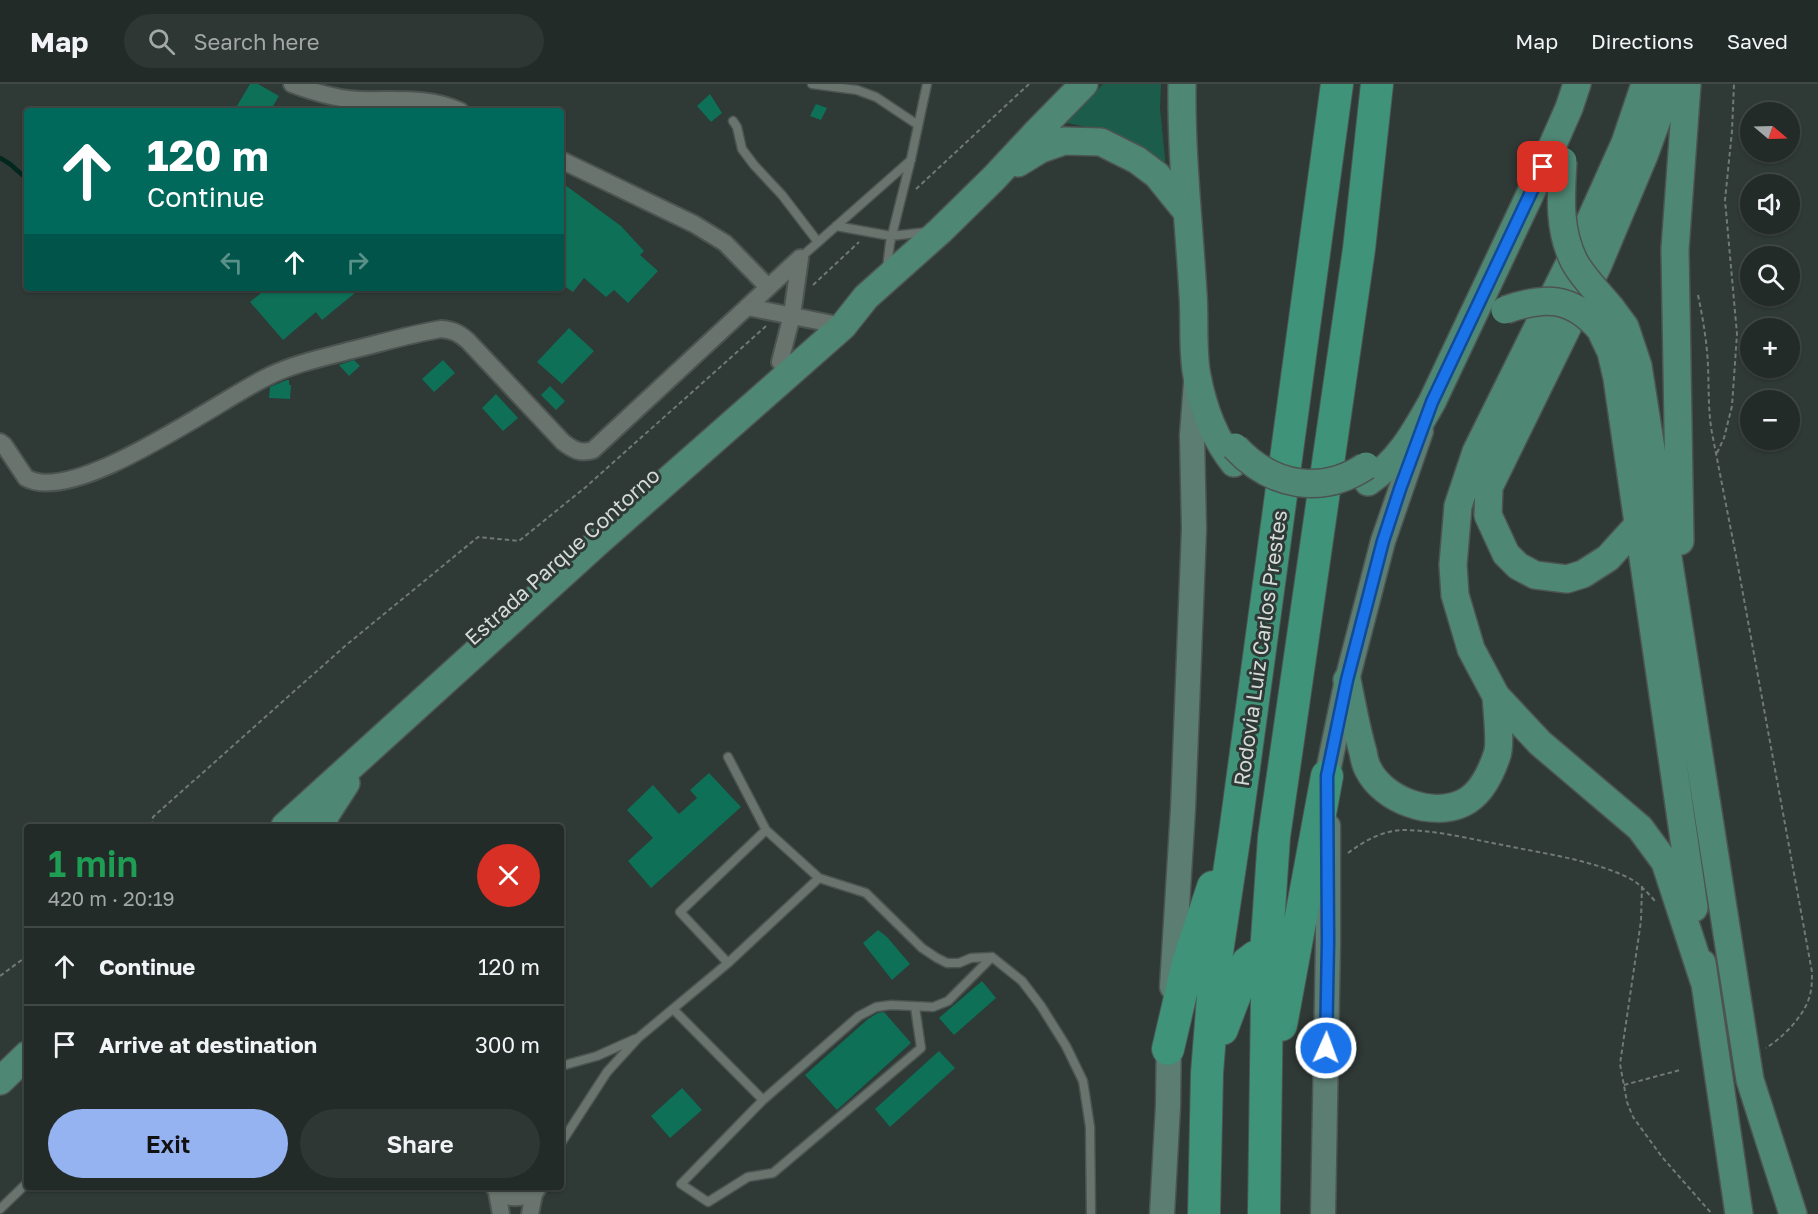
<!DOCTYPE html>
<meta charset="utf-8">
<style>
:root{--surface:#232b28;--page:#2f3734;--text:#f1f3f6;--muted:#a3a7a8;--line:#404745;--accent:#95b2f1}
body{margin:0;font-family:"Golos Text",sans-serif;background:var(--page);color:var(--text);height:100vh;display:flex;flex-direction:column;font-size:22px;white-space:nowrap}
*{box-sizing:border-box;margin:0}
p{font-size:20px;color:var(--muted)}
.icon{flex:none;width:33px;height:33px;fill:none;stroke:currentColor;stroke-width:2;stroke-linecap:round;stroke-linejoin:round}
.map{position:relative;flex:1;overflow:hidden}
.drawer{position:absolute;left:24px;top:740px;width:540px;height:366px;display:flex;flex-direction:column;background:var(--surface);border-radius:6px;box-shadow:0 2px 4px #0004,0 0 0 2px var(--line)}
.drawer>*{flex:none}
.banner{position:absolute;left:24px;top:24px;width:540px;height:183px;border-radius:6px;box-shadow:0 2px 4px #0004,0 0 0 2px var(--line);background:#00695c;color:#fff;overflow:hidden}
.needle{width:39px;rotate:109deg}
.fabs{position:absolute;left:1740px;top:18px;display:grid;gap:12px}
.fabs a{display:grid;place-items:center;width:60px;height:60px;border-radius:50%;background:var(--surface);box-shadow:0 2px 4px #0004,0 0 0 2px var(--line);font-size:30px}
.pin{position:absolute;display:grid;place-items:center;width:51px;height:51px;color:#fff;margin:-26px;border-radius:12px;box-shadow:0 3px 9px #0006}
.me{position:absolute;width:66px;margin:-33px;rotate:2deg;stroke-linejoin:round;filter:drop-shadow(0 0 4px #0008)}
.turn{display:flex;align-items:center;gap:21px;height:126px;padding:0 24px;font-size:27px}
.turn .icon{width:78px;height:78px;stroke-width:2.5}
.turn b{display:block;font-size:42px;line-height:51px}
.lanes{display:flex;align-items:center;height:57px;padding:0 24px;background:#0003;justify-content:center;gap:30px;direction:ltr}
.lanes .off{opacity:.35}
.round{display:grid;place-items:center;flex:none;width:63px;height:63px;border-radius:32px;background:var(--page)}
.overview{display:flex;align-items:center;justify-content:space-between;height:102px;padding:0 24px}
h1{font-size:36px;font-weight:600;line-height:45px;color:#1e9e55}
.action{display:flex;gap:12px;margin-top:auto;padding:12px 24px}
.action a{flex:1;height:69px;border-radius:36px;background:var(--accent);color:#111;font-size:24px;font-weight:600;line-height:69px;text-align:center}
.action a+a{background:var(--page);color:var(--text)}
ul{padding:0;list-style:none}
li{display:flex;align-items:center;gap:18px;height:78px;padding:0 24px;border-top:2px solid var(--line)}
li div{flex:1}
li b{display:block;font-size:22px}
li em{font-style:normal}
header{display:flex;align-items:center;gap:36px;box-sizing:border-box;height:84px;padding:0 30px;background:var(--surface);border-bottom:2px solid var(--line)}
header strong{font-size:28px}
nav{display:flex;gap:33px;margin-inline-start:auto;font-size:21px}
.search{width:420px;height:54px;background:var(--page);display:flex;align-items:center;gap:15px;box-sizing:border-box;padding:0 21px;border-radius:33px;color:var(--muted);font-size:22px}
.map>svg:first-child{display:block}
</style>
<header>
<strong>Map</strong>
<div class="search"><svg class="icon" aria-label="search" viewBox="0 0 24 24"><circle cx="10" cy="10" r="6"/><path d="M15 15l6 6"/></svg>Search here</div>
<nav><a>Map</a><a>Directions</a><a>Saved</a></nav>
</header>
<div class="map">
<svg width="1818" height="1130" viewBox="0 0 1818 1130">
<rect width="100%" height="100%" fill="#2f3935"/>
<path fill="#1b5d4a" d="M 1103,0 L 1161,0 L 1160,24 L 1166,85 L 1146,65 L 1116,50 L 1068,39 L 1052,45 L 1090,13 Z"/>
<g fill="none" stroke-linecap="round" stroke-linejoin="round">
<path stroke="#02271d" stroke-width="4.5" d="M 0,74 L 10,80 L 27,95"/>
</g>
<path fill="#0e7057" d="M 250,0 L 258,0 L 279,12 L 270,27 L 234,27 Z
M 710,10 L 722,29 L 711,38 L 697,22 Z
M 816,20 L 827,24 L 821,36 L 810,32 Z
M 561,98 L 621,142 L 644,167 L 640,171 L 658,187 L 628,219 L 614,206 L 606,213 L 584,194 L 573,208 L 561,200 Z
M 267,204 L 361,204 L 322,236 L 316,228 L 283,256 L 250,218 Z
M 569,244 L 594,267 L 562,300 L 537,278 Z
M 354,276 L 360,282 L 349,292 L 339,281 Z
M 443,276 L 455,289 L 434,308 L 422,295 Z
M 287,296 L 289,296 L 289,301 L 291,301 L 290,315 L 269,314 L 270,303 Z
M 550,302 L 565,317 L 556,326 L 541,311 Z
M 496,310 L 518,334 L 503,347 L 482,324 Z
M 709,689 L 741,723 L 651,804 L 628,777 L 653,754 L 627,726 L 653,701 L 679,730 L 697,714 L 690,706 Z
M 878,846 L 887,853 L 910,880 L 892,896 L 863,859 Z
M 982,897 L 996,914 L 954,951 L 939,934 Z
M 884,928 L 911,959 L 837,1026 L 805,991 L 868,935 L 878,929 Z
M 939,967 L 955,984 L 890,1043 L 875,1025 Z
M 682,1004 L 702,1026 L 670,1054 L 651,1032 Z"/>
<g fill="none" stroke-linecap="round" stroke-linejoin="round">
<g stroke="#4c5451" stroke-width="11">
<path id="lane" d="M 812,0 L 857,6 L 876,13 L 918,41
M 733,37 L 737,43 L 742,65 L 754,81 L 782,111 L 818,158
M 836,142 L 891,152 L 927,148
M 800,174 L 911,76
M 887,184 L 890,159 L 911,75 L 927,0
M 728,673 L 766,746 L 819,794 L 866,809 L 922,864 L 937,874 L 947,879 L 959,879 L 971,874 L 992,873 L 1022,897 L 1041,922 L 1066,962 L 1083,997 L 1090,1043 L 1091,1130
M 728,879 L 680,828 L 766,746
M 673,925 L 763,1016 L 859,932 L 876,923 L 891,921 L 933,923 L 948,917 L 992,873
M 561,982 L 597,972 L 635,955
M 763,1016 L 681,1100 L 708,1118 L 748,1093 L 773,1089 L 921,964 L 915,923
M 561,1059 L 607,988 L 638,954 L 728,879 L 819,794
M 0,1125 L 27,1099"/>
</g>
<g stroke="#4c5451" stroke-width="20">
<path id="street" d="M 292,0 C 313,8 337,15 360,16 C 393,17 429,12 460,27
M 561,76 L 694,140 L 725,159 L 768,203
M 747,223 L 843,242
M 780,278 L 792,231 L 800,174
M 0,358 L 4,361 L 26,394 C 76,422 220,315 269,292 C 293,280 325,273 352,266 C 381,259 411,250 441,245 C 453,246 459,249 468,257 L 563,358 C 573,366 581,370 593,366 L 800,174
M 493,1102 C 503,1117 520,1114 534,1110 L 539,1102
M 497,1108 L 501,1130
M 530,1130 L 534,1110"/>
</g>
<g stroke="#4c5451" stroke-width="27">
<path id="secondary" d="M 1327,708 L 1327,692 L 1347,596 L 1383,457 L 1421,347
M 1172,903 L 1183,725 L 1194,445 L 1192,351 L 1196,299
M 1162,1130 L 1168,1022 L 1169,950
M 1323,1130 L 1328,858 L 1328,742"/>
</g>
<g stroke="#4c5451" stroke-width="30">
<path id="primary" d="M 1182,0 C 1181,70 1189,140 1193,210 C 1195,235 1192,268 1197,292 C 1203,324 1213,353 1234,379
M 1645,0 L 1625,59 L 1585,148 L 1476,368 L 1458,422 L 1453,481 L 1455,511 L 1471,565 L 1496,612 L 1540,659 L 1640,744 L 1665,778 L 1704,897
M 1018,79 L 1041,65 L 1064,57 L 1101,58 L 1137,76 L 1157,91 L 1187,128
M 1611,224 L 1625,243 L 1638,282 L 1750,996 L 1793,1130
M 1600,245 L 1611,268 L 1617,294 L 1694,824
M 1368,398 C 1399,377 1414,350 1432,318 L 1543,83 L 1569,24 L 1577,0
M 1637,442 L 1608,474 L 1583,490 L 1567,495 L 1535,491 L 1518,482 L 1506,470 L 1488,431 L 1489,403 L 1598,181 L 1645,69 L 1670,0
M 1680,457 L 1675,165 L 1687,0
M 1347,596 C 1352,620 1356,644 1363,668 C 1364,673 1365,680 1368,685 C 1383,716 1432,734 1463,719 C 1480,711 1491,689 1497,671 C 1501,660 1497,626 1496,612
M 285,742 L 598,458 L 843,242 L 866,213 L 940,147 L 994,94 L 1036,49 L 1084,0
M 322,742 L 326,730 L 346,699
M 1702,879 L 1739,1130
M 0,997 L 27,971"/>
</g>
<g stroke="#4c5451" stroke-width="34">
<path id="highway" d="M 1281,941 L 1327,692
M 1222,945 L 1247,879 L 1255,873 L 1266,870
M 1168,965 L 1188,879 L 1213,803
M 1204,1130 L 1207,989 L 1216,875 L 1235,749 L 1337,0
M 1264,1130 L 1267,912 L 1266,870 L 1274,753 L 1359,165 L 1377,0"/>
</g>
<path stroke="#707976" stroke-width="2" stroke-dasharray="4.5 3" stroke-linecap="butt" d="M 916,105 L 1029,0
M 813,201 L 859,158
M 1698,211 C 1703,235 1707,258 1708,282 C 1709,305 1708,327 1712,349 L 1737,477 L 1812,888 C 1812,898 1812,907 1808,917 C 1801,935 1782,954 1766,964
M 1717,369 L 1724,354 L 1732,322 L 1737,250 L 1725,116 L 1732,47 L 1734,0
M 152,742 L 153,733 L 345,562 L 478,453 L 519,457 L 587,402 L 766,242
M 1348,769 C 1364,757 1382,747 1402,746 C 1436,746 1470,755 1503,761 C 1545,770 1588,775 1627,793 C 1639,799 1646,807 1655,817
M 1642,802 L 1641,837 L 1620,980 L 1627,1018 L 1633,1033 L 1662,1073 L 1712,1130
M 0,892 L 27,872
M 1624,1001 L 1680,986"/>
<use href="#lane" stroke="#69746f" stroke-width="8"/>
<use href="#street" stroke="#69746f" stroke-width="16"/>
<use href="#secondary" stroke="#5c7d72" stroke-width="24"/>
<use href="#primary" stroke="#4f8775" stroke-width="27"/>
<use href="#highway" stroke="#3e9379" stroke-width="32"/>
<g stroke="#4c5451" stroke-width="30" stroke-linecap="butt">
<path id="primary-bridge" d="M 1563,77 C 1561,111 1558,145 1574,177 C 1583,194 1599,209 1611,224
M 1505,226 C 1545,212 1571,212 1600,245
M 1235,363 C 1271,402 1321,412 1366,382"/>
</g>
<use href="#primary-bridge" stroke="#4f8775" stroke-width="27"/>
</g>
<g fill="none" stroke-linecap="round" stroke-linejoin="round">
<g stroke="#114b97" stroke-width="15">
<path id="route" d="M 1326,964 L 1328,858 L 1327,692 L 1347,596 L 1383,457 L 1400,405 L 1432,318 L 1543,83"/>
</g>
<use href="#route" stroke="#1a73e8" stroke-width="10"/>
</g>
<g text-anchor="middle" dominant-baseline="central" stroke-width="6" stroke-linejoin="round" paint-order="stroke">
<g font-size="21" fill="#d4dad8" stroke="#2f3935">
<text transform="translate(562 472) rotate(-42)">Estrada Parque Contorno</text>
<text transform="translate(1260 564) rotate(-82)">Rodovia Luiz Carlos Prestes</text>
</g>
</g>
</svg>
<div class="fabs">
<a><svg class="needle" viewBox="-14 -14 28 28"><path d="M0-13l5 13h-10z" fill="#e53935"/><path d="M0 13l5-13h-10z" fill="#a3a7a8"/></svg></a>
<a><svg class="icon" aria-label="sound" viewBox="0 0 24 24"><path d="M4 9h4l5-4v14l-5-4H4zM17 9q2 3 0 6"/></svg></a>
<a><svg class="icon" aria-label="search" viewBox="0 0 24 24"><circle cx="10" cy="10" r="6"/><path d="M15 15l6 6"/></svg></a>
<a>+</a>
<a>−</a>
</div>
<div class="pin" style="left:1543px;top:83px;background:#d93025"><svg class="icon" aria-label="arrive" viewBox="0 0 24 24"><path d="M6 21V4h12l-3 4 3 4H6"/></svg></div>
<svg class="me" style="left:1326px;top:964px" viewBox="-20 -20 40 40"><circle r="17" fill="#1a73e8" stroke="#fff" stroke-width="3"/><path d="M0-11L8 9 0 5-8 9z" fill="#fff"/></svg>
<div class="banner">
<div class="turn"><svg class="icon" aria-label="ahead" viewBox="0 0 24 24"><path d="M12 20V5M6 11l6-6 6 6"/></svg><div><b>120 m</b>Continue</div></div>
<div class="lanes"><svg class="icon off" aria-label="left" viewBox="0 0 24 24"><path d="M17 20v-9H6M10 6l-5 5 5 5"/></svg><svg class="icon" aria-label="ahead" viewBox="0 0 24 24"><path d="M12 20V5M6 11l6-6 6 6"/></svg><svg class="icon off" aria-label="right" viewBox="0 0 24 24"><path d="M7 20v-9h11M14 6l5 5-5 5"/></svg></div>
</div>
<section class="drawer">
<div class="overview"><div><h1>1 min</h1><p>420 m · 20:19</p></div><a class="round" style="background:#d93025;color:#fff"><svg class="icon" aria-label="close" viewBox="0 0 24 24"><path d="M6 6l12 12M18 6L6 18"/></svg></a></div>
<ul>
<li><svg class="icon" aria-label="ahead" viewBox="0 0 24 24"><path d="M12 20V5M6 11l6-6 6 6"/></svg><div><b>Continue</b></div><em>120 m</em></li>
<li><svg class="icon" aria-label="arrive" viewBox="0 0 24 24"><path d="M6 21V4h12l-3 4 3 4H6"/></svg><div><b>Arrive at destination</b></div><em>300 m</em></li>
</ul>
<div class="action"><a>Exit</a><a>Share</a></div>
</section>
</div>
